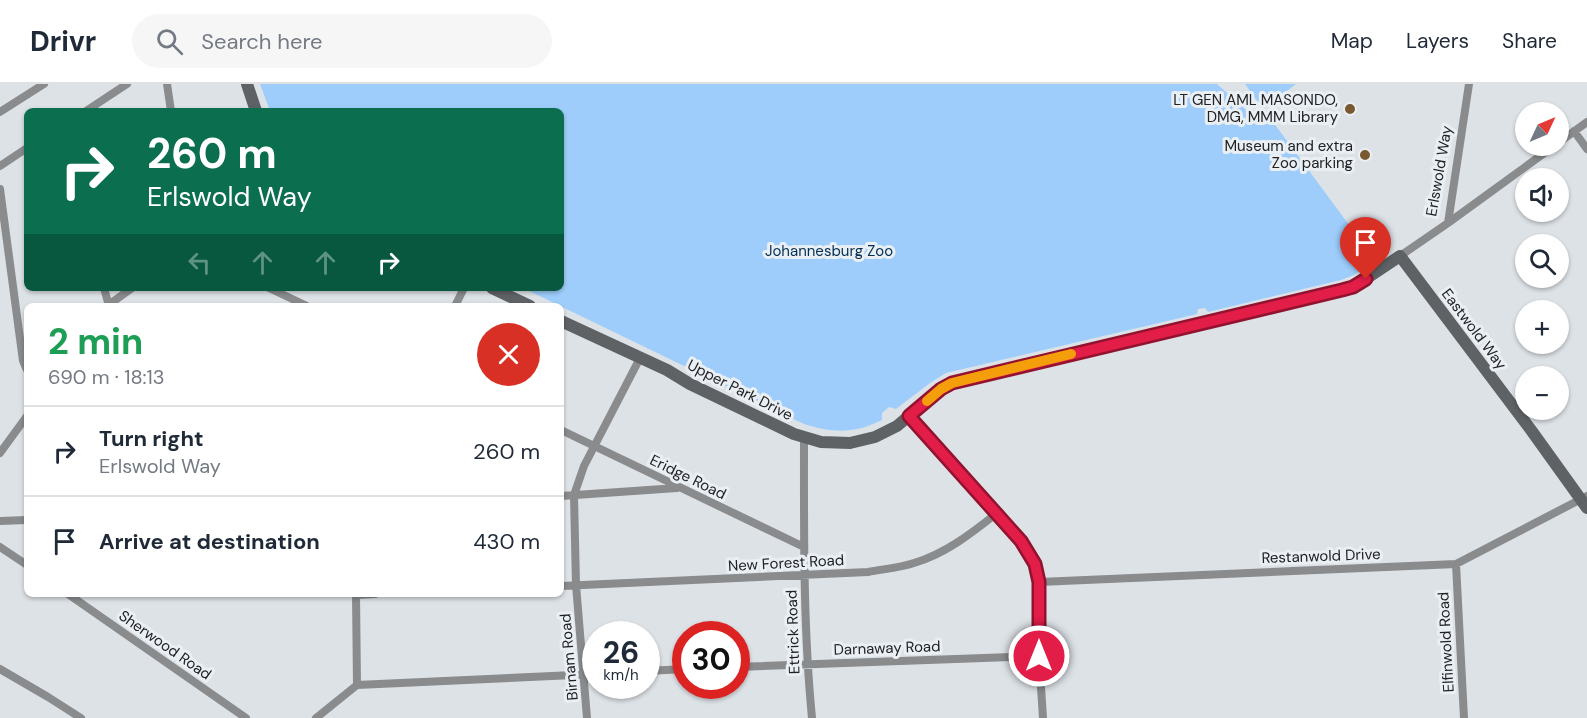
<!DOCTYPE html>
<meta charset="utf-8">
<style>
:root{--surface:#fff;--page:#f6f6f7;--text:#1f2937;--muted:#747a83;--line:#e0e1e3}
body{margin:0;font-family:"DM Sans",sans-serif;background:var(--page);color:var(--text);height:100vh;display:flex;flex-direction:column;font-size:22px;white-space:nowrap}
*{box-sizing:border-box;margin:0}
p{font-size:20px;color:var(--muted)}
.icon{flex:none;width:33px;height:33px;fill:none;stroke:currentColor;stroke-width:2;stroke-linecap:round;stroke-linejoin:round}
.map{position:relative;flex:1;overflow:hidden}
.details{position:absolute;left:24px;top:219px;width:540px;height:294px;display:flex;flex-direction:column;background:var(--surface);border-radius:9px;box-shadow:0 2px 4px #0004}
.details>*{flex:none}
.banner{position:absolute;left:24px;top:24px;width:540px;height:183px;border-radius:9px;box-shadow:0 2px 4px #0004;background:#0b6e4f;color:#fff;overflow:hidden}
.needle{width:39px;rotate:46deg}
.buttons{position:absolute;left:1515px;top:18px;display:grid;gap:12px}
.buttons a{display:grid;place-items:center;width:54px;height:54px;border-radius:50%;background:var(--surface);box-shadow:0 2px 4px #0004;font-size:30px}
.speed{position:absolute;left:582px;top:537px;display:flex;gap:12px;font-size:30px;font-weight:700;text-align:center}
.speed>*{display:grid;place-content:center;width:78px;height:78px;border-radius:50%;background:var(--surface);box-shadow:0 2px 4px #0004;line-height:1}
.speed small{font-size:15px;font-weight:400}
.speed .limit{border:9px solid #d22;background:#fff;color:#111}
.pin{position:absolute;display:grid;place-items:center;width:51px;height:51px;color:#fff;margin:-62px -26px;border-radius:50% 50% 50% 0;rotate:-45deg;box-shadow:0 0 6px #0007}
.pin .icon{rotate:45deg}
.me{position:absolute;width:66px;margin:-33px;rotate:0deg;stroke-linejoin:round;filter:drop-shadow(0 0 4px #0008)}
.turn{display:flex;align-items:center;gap:21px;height:126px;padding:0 24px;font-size:27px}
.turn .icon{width:78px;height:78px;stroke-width:2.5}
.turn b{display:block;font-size:42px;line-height:51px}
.lanes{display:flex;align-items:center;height:57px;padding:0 24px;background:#0003;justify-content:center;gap:30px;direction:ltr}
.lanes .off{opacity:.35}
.round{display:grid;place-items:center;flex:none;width:63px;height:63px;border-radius:32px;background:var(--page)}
.head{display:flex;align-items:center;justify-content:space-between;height:102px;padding:0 24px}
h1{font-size:36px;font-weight:700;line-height:45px;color:#1e9e55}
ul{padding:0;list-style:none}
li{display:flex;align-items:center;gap:18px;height:90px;padding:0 24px;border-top:2px solid var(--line)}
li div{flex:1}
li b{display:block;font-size:22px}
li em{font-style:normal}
header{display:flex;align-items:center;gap:36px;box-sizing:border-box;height:84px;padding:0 30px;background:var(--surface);border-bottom:2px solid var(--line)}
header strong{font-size:28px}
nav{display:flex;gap:33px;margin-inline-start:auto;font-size:21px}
.search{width:420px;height:54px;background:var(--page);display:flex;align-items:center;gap:15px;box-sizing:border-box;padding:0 21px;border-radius:33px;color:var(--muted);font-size:22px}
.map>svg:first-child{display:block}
</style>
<header>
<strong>Drivr</strong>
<div class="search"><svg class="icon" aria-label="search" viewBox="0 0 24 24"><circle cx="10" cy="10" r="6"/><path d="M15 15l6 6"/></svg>Search here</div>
<nav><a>Map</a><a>Layers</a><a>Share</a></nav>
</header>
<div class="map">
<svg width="1587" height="634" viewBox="0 0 1587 634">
<rect width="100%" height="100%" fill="#dde2e7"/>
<path fill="#9ecdfc" d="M 260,0 L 1217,0 L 1263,41 L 1273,38 L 1375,176 L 1354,191 L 1341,196 L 1208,228 L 1205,224 L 1198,225 L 1197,230 L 946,289 L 930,299 L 896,325 L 889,323 L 882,329 L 882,336 C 854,350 833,349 804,340 L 523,204 L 561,204 L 561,27 L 270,27 Z
M 1245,0 L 1296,0 L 1263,25 Z"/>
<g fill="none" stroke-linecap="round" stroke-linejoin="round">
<path stroke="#898b8d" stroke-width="8" d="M 167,0 L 171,27
M 86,27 L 127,0
M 0,28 L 44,0
M 1574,47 L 1587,65
M 1558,59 L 1587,38
M 0,82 L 27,64
M 0,105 L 23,277 L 27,286
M 1448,139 L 1554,62
M 1400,172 L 1448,139 L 1469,0
M 104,204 L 109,222
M 269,204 L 307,222
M 107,222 L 132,204
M 455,222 L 464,204
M 909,332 L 1021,457 L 1035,480 L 1039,498 L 1039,572 L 1043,634
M 561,346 L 804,463
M 804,354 C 804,447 803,541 812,634
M 0,369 L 27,332
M 561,412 L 677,404
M 0,437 L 27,436
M 0,463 L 27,481
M 1456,480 L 1464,634
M 1039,498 L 1456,480 L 1587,412
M 561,502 L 868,488 C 883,485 899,484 914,479 C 945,470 972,449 997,429
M 68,510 L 246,634
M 356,510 L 357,601
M 356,511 L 375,510
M 736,583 L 1039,572
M 0,585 L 48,613 L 81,634
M 646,587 L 686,585
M 357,601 L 596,590
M 316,634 L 357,601
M 587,634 L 576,501 L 574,411 L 584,382 L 640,274"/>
<path stroke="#5f6265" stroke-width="12" d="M 247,0 L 256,27
M 492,204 L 530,222
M 561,237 L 667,286 L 690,300 L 794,350 L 821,358 L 850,359 L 875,353 L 897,342 L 941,305 L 952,299 L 1349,204 L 1361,198 L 1400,172 L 1531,346 L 1587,424"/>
</g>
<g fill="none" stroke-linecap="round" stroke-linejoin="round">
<g stroke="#92132f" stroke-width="15">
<path id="route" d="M 1039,572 L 1039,498 L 1035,480 L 1021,457 L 909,332 L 941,305 L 952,299 L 1342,206 L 1353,203 L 1366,195"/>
</g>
<use href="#route" stroke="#e11d48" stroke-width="10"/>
<path stroke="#f59e0b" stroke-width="10" d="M 927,317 L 941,305 L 952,299 L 1071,270"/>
</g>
<g fill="#7a5830" stroke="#eaeff4" stroke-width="2">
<circle cx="1350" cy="25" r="6"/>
<circle cx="1365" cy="71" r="6"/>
</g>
<g text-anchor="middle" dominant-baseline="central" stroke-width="6" stroke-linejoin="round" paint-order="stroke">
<g font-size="15" fill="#202224" stroke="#eaeff4" text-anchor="end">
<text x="1338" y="16">LT GEN AML MASONDO,<tspan x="1338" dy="17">DMG, MMM Library</tspan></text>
<text x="1353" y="62">Museum and extra<tspan x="1353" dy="17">Zoo parking</tspan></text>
</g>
<g font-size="15" fill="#202224" stroke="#eaeff4">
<text transform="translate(1439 87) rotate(-80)">Erlswold Way</text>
<text transform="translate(1474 245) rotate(53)">Eastwold Way</text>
<text transform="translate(740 306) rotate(27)">Upper Park Drive</text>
<text transform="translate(688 393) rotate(26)">Eridge Road</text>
<text transform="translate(1321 472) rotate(-2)">Restanwold Drive</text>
<text transform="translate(786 479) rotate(-3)">New Forest Road</text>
<text transform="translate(793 548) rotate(-92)">Ettrick Road</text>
<text transform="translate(1446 558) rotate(-93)">Elfinwold Road</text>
<text transform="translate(165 561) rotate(35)">Sherwood Road</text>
<text transform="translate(887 564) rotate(-2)">Darnaway Road</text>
<text transform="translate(569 573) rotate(-95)">Birnam Road</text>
</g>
<g font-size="15" fill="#043055" stroke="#eaeff4">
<text x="829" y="167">Johannesburg Zoo</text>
</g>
</g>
</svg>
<div class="buttons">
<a><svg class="needle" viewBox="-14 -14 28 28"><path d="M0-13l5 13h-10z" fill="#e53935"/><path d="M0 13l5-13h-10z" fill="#747a83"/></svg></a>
<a><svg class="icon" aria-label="sound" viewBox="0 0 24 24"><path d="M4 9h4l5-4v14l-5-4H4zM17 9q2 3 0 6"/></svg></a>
<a><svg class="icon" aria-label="search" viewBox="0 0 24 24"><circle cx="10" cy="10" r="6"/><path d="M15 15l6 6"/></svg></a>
<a>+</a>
<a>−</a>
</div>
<div class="speed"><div>26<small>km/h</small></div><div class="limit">30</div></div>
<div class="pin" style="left:1366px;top:195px;background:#d93025"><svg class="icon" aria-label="arrive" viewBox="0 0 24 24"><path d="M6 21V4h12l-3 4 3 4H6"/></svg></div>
<svg class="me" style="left:1039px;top:572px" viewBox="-20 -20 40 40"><circle r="17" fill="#e11d48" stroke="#fff" stroke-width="3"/><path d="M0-11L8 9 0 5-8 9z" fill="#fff"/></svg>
<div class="banner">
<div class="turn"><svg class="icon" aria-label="right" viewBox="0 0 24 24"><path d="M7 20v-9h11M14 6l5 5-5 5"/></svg><div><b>260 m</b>Erlswold Way</div></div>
<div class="lanes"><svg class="icon off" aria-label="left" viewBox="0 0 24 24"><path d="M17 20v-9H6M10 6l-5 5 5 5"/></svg><svg class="icon off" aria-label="ahead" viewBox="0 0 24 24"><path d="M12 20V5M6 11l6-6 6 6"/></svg><svg class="icon off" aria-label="ahead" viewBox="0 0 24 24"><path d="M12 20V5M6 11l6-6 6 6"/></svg><svg class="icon" aria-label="right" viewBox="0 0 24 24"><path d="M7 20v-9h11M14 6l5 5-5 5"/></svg></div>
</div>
<section class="details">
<div class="head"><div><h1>2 min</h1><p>690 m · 18:13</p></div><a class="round" style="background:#d93025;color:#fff"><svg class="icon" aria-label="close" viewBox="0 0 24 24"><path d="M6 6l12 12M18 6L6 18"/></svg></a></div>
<ul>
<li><svg class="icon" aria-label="right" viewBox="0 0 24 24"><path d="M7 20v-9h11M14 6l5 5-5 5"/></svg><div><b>Turn right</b><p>Erlswold Way</p></div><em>260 m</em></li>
<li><svg class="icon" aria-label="arrive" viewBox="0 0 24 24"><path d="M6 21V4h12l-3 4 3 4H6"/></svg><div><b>Arrive at destination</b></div><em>430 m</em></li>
</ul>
</section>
</div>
